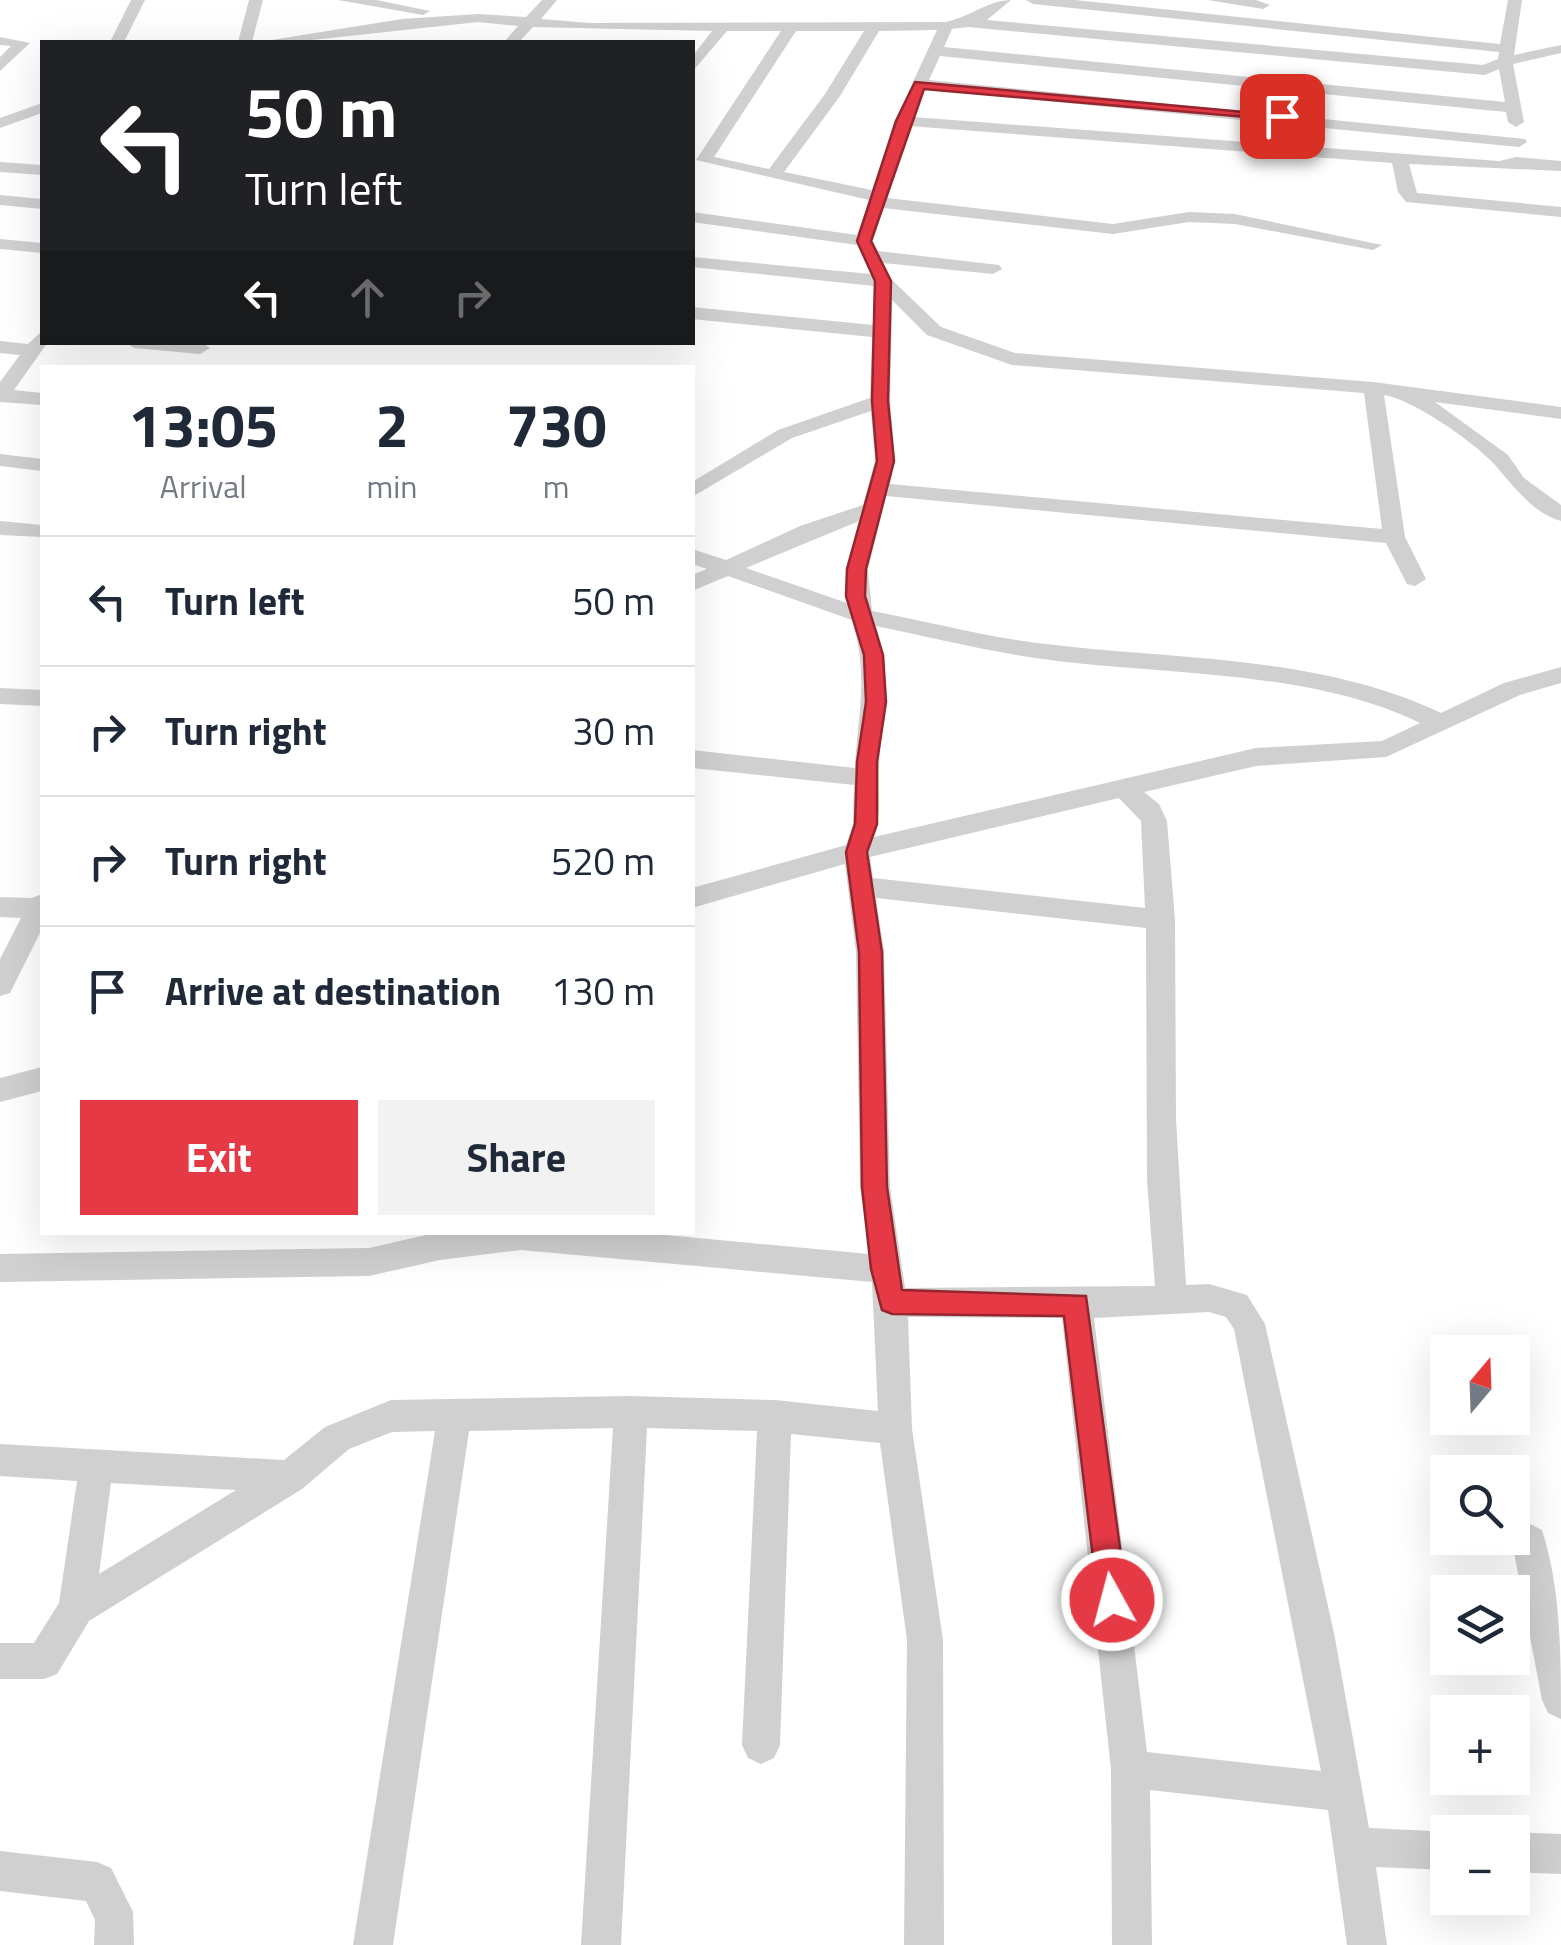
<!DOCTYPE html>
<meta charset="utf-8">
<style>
:root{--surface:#fff;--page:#f2f2f3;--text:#1f2937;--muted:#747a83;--line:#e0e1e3;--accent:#e63946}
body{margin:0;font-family:"Titillium Web",sans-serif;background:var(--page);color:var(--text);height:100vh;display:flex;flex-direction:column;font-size:38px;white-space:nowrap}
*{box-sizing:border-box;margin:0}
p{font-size:32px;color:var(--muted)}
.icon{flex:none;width:55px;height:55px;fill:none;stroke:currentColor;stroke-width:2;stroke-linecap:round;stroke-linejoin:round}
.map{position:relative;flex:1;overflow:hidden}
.details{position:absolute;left:40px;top:365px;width:655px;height:870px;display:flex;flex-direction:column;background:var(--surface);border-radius:0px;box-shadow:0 10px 40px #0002}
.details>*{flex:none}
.hud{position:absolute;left:40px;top:40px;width:655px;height:305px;border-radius:0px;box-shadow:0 10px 40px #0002;background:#202124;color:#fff;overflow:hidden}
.needle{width:65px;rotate:19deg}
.buttons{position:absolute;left:1430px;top:1335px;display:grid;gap:20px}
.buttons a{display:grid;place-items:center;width:100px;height:100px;border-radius:0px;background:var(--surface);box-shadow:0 10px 40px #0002;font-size:50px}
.pin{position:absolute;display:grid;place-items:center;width:85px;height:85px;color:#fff;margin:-42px;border-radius:20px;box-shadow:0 5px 15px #0006}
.me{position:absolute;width:110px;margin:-55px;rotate:353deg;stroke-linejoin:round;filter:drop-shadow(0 0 8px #0008)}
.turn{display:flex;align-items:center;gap:35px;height:210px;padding:0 40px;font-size:45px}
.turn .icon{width:130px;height:130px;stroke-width:2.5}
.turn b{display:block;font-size:70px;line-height:85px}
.lanes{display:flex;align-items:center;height:95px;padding:0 40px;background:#0003;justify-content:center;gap:50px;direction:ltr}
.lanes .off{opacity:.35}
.eta{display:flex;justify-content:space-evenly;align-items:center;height:170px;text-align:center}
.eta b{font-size:60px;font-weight:700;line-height:70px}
.primary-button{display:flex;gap:20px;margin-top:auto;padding:20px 40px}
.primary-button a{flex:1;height:115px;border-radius:0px;background:var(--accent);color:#fff;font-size:40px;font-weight:700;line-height:115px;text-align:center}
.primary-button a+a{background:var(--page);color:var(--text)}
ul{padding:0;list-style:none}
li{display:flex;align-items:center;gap:30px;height:130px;padding:0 40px;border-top:2px solid var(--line)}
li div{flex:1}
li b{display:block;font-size:38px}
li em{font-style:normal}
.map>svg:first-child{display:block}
</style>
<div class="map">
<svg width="1561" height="1945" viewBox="0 0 1561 1945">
<rect width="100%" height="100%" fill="#fff"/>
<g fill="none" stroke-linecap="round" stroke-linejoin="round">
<path fill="#d0d0d0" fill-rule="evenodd" d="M 131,0 L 145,0 L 124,42 L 110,42 Z
M 249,0 L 263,0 L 252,42 L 238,42 Z
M 338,0 L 376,0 L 430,11 L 423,15 Z
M 542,0 L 557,0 L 541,19 L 589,23 L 946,22 C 972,16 989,0 1011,0 L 987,20 L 1483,65 L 1498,59 L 1499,52 L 1033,4 L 1026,0 L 1075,0 L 1500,44 L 1508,0 L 1522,0 L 1514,55 L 1561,45 L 1561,53 L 1513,64 L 1524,122 L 1516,127 L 1508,122 L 1506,112 L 940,56 L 929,80 L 1525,139 L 1527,142 L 1519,147 L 925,89 L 913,117 L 1499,161 L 1516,157 L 1561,161 L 1561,171 L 1409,164 L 1417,193 L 1561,207 L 1561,217 L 1406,202 L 1398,192 L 1392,163 L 909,126 L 887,198 L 1113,224 L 1189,212 L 1235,214 L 1382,245 L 1373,250 L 1235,224 L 1189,222 L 1113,234 L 883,208 L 873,241 L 878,251 L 999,265 L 1002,269 L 993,274 L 883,263 L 891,279 L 941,327 L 1015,353 L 1373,382 L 1561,407 L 1561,419 L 1435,402 L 1508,455 L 1524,478 L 1561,505 L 1561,521 C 1534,514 1513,486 1496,466 C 1476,443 1412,399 1384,395 L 1405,537 L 1426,579 L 1415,586 L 1407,584 L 1386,543 L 886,496 L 868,569 L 872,611 C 926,621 981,636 1037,643 C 1170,660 1317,654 1441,713 L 1504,683 L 1561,667 L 1561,683 L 1520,695 L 1386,757 L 1256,766 L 1144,792 L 1159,804 L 1167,821 L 1175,920 L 1176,1120 L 1186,1285 L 1209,1284 L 1247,1295 L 1265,1324 L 1334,1633 L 1369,1828 L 1453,1832 L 1448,1832 L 1448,1870 L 1376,1867 L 1387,1945 L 1347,1945 L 1328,1810 L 1150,1790 L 1152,1945 L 1112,1945 L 1111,1769 L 1062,1318 L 908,1317 L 912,1429 L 943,1640 L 944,1945 L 904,1945 L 907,1640 L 880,1443 L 791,1434 L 780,1745 L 774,1758 L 761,1764 L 748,1758 L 742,1745 L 757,1431 L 647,1428 L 621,1945 L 581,1945 L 613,1428 L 469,1431 L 393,1945 L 353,1945 L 435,1431 L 392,1432 L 349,1449 L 302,1489 L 89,1621 L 57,1674 L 44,1679 L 0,1679 L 0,1643 L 34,1643 L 59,1603 L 77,1481 L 0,1476 L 0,1444 L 284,1460 L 325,1427 L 391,1400 L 631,1396 L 775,1400 L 878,1411 L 872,1282 L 521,1250 L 440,1260 L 369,1276 L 0,1282 L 0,1254 L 369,1248 L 439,1232 L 634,1232 L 869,1254 L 860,1187 L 856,952 L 845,864 L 692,908 L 692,888 L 846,845 L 853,824 L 854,785 L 692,768 L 692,750 L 855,768 C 858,711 869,677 852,620 L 728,576 L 692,591 L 692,575 L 707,569 L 692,564 L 692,549 L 726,560 L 800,526 L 863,505 L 875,461 L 871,411 L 792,438 L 692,497 L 692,482 L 778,430 L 870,398 L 872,337 L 692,319 L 692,307 L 873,325 L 874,286 L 692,267 L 692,257 L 871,274 L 857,245 L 692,222 L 692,212 L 857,235 L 869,200 L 696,160 L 781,31 L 727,31 L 692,72 L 692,57 L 712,31 L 533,27 L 519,42 L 504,42 L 518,26 L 478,22 L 294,42 L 259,42 L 402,19 L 478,14 L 526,17 ZM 968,27 L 1485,75 L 1499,69 L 1505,102 L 944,47 L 952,29 ZM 937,30 L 895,121 L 872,190 L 784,172 L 840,96 L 879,31 ZM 796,31 L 864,31 L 825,94 L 769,169 L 714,157 ZM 892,300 L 927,335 L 1012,365 L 1364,393 L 1382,529 L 890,484 L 895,461 L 890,401 ZM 859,521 L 846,569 L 847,603 L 746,568 ZM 876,626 C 929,637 982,650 1035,658 C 1159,676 1307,668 1420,723 L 1382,741 L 1256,748 L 874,837 C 882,815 878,790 879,767 C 881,714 893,680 876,626 ZM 1119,798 L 1141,821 L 1145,908 L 873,878 L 870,857 ZM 876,898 L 1146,928 L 1147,1180 L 1155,1286 L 905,1288 L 890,1187 L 884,952 ZM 1209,1312 L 1226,1317 L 1234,1329 L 1321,1771 L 1147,1752 L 1094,1318 ZM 111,1483 L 236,1490 L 99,1574 Z
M 1208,0 L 1256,0 L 1270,5 L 1263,9 Z
M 0,37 L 30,43 L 0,71 L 0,57 L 11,46 L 0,45 Z
M 42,103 L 42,113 L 0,128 L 0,118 Z
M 0,162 L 42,165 L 42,175 L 0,172 Z
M 0,195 L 42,199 L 42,209 L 0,205 Z
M 0,239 L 42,243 L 42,253 L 0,249 Z
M 42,331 L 42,342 L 48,342 L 14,390 L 42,393 L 42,405 L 0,402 L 0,382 L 20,355 L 0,353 L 0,341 L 28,344 Z
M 125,342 L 201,342 L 210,348 L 200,354 L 134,348 Z
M 0,454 L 42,459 L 42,471 L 0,466 Z
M 0,521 L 42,525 L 42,537 L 0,535 Z
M 0,688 L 42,690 L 42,706 L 0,704 Z
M 42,894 L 42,929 L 10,993 L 0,996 L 0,959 L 21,918 L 0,917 L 0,897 L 32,898 Z
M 42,1067 L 42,1091 L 0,1102 L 0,1078 Z
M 1530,1524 L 1542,1530 C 1561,1589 1561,1656 1561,1719 L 1548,1713 L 1542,1700 L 1512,1542 L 1518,1530 Z
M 1512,1832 L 1561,1834 L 1561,1874 L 1512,1872 Z
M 0,1851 L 97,1862 L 111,1868 L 133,1912 L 134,1945 L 94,1945 L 95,1920 L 86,1901 L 0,1891 Z"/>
</g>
<path fill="#e63946" stroke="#96252e" stroke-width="2.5" d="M 915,82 L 1289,116 L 1282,120 L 924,89 L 871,241 L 891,281 L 888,401 L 894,461 L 866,569 L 865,596 L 883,655 L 886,702 L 877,762 L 877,824 L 867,852 L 882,952 L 887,1187 L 902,1290 L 1086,1296 L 1127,1600 L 1123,1610 L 1112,1614 L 1102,1610 L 1098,1600 L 1064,1316 L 892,1314 L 882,1310 L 871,1269 L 862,1187 L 859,952 L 846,852 L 855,824 L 857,762 L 866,702 L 864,655 L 846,596 L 847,569 L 877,461 L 872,401 L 875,281 L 857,241 L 896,121 Z"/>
</svg>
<div class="buttons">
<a><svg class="needle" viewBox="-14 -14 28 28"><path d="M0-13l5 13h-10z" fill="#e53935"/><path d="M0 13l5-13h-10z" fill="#747a83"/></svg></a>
<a><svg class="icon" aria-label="search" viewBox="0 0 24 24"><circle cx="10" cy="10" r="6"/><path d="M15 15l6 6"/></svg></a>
<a><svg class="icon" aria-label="layers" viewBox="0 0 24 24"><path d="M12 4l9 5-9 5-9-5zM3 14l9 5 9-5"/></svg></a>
<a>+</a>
<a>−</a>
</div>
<div class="pin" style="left:1282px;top:116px;background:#d93025"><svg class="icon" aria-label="arrive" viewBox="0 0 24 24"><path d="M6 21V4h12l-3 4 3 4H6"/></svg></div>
<svg class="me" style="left:1112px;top:1600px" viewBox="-20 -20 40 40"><circle r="17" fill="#e63946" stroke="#fff" stroke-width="3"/><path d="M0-11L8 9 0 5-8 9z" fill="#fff"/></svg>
<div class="hud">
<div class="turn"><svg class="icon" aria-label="left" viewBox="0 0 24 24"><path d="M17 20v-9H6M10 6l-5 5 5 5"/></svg><div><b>50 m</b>Turn left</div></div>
<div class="lanes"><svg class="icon" aria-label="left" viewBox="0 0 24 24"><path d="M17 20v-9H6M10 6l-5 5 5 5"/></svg><svg class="icon off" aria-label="ahead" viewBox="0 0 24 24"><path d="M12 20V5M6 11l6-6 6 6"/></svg><svg class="icon off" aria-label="right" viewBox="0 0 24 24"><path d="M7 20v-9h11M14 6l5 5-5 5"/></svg></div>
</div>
<section class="details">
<div class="eta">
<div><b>13:05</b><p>Arrival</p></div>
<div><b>2</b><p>min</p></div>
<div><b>730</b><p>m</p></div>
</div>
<ul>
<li><svg class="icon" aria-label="left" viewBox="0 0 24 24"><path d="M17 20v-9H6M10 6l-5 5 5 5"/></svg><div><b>Turn left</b></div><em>50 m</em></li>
<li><svg class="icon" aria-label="right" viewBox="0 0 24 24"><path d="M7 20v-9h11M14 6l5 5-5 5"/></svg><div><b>Turn right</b></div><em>30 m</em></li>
<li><svg class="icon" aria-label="right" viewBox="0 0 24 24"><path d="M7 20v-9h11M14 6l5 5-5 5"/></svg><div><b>Turn right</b></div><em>520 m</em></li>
<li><svg class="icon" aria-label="arrive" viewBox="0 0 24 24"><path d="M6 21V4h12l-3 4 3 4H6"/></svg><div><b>Arrive at destination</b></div><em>130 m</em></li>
</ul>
<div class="primary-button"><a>Exit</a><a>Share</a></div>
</section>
</div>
